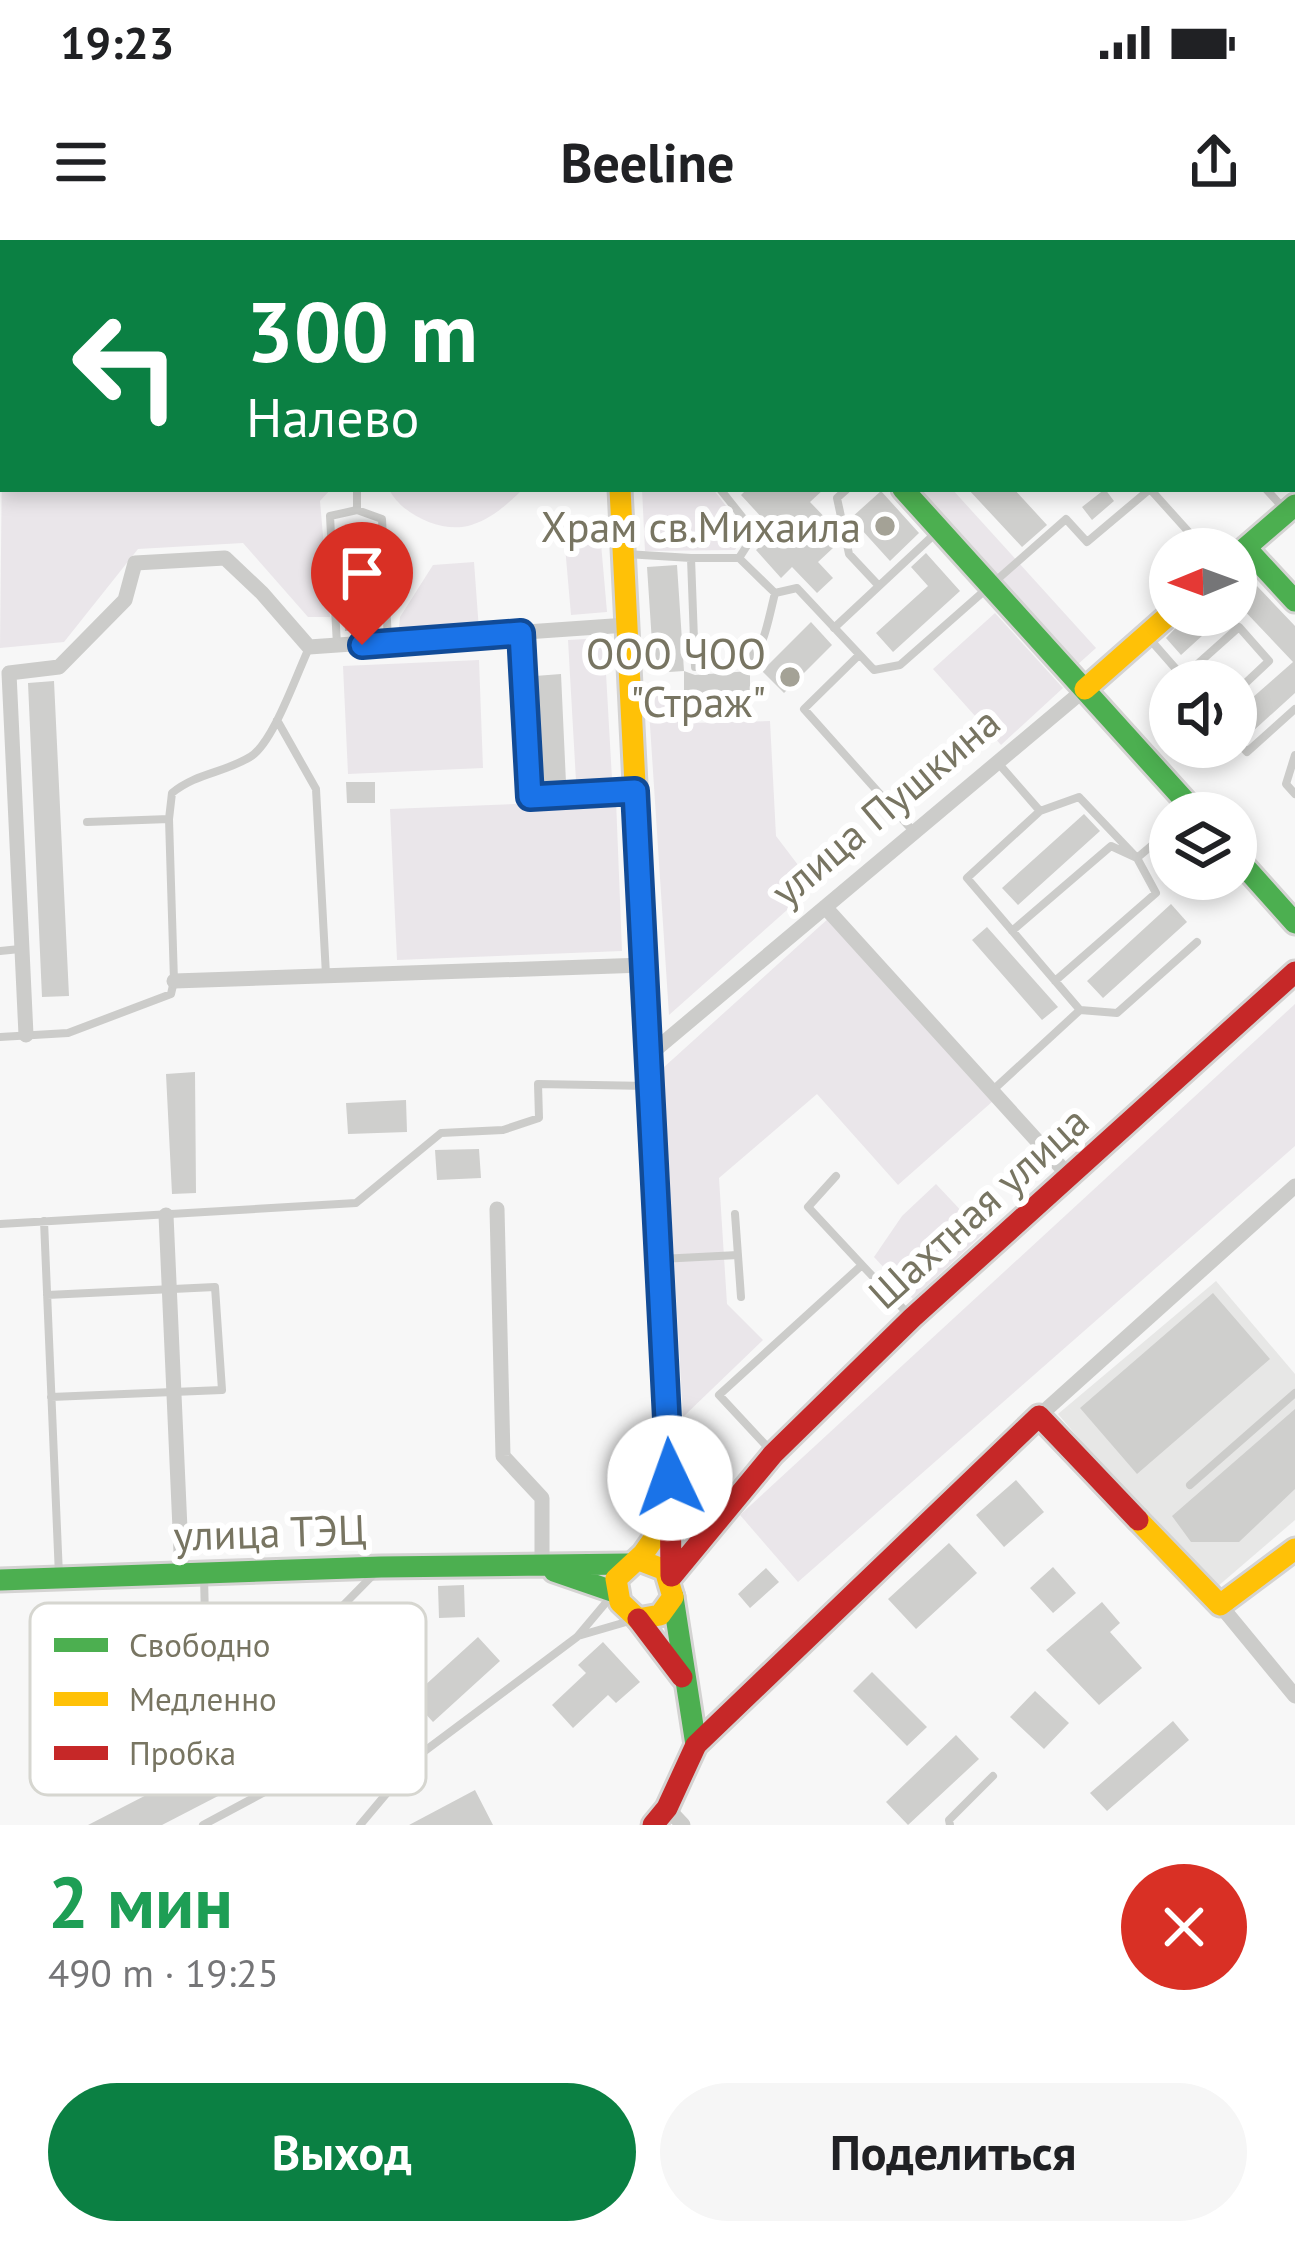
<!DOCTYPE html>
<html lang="ru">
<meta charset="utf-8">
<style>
:root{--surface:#fff;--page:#f6f6f6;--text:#202124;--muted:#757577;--accent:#0b8043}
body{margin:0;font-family:"PT Sans",sans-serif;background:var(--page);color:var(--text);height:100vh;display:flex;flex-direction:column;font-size:45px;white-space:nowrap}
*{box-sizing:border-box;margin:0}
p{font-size:39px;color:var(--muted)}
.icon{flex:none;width:66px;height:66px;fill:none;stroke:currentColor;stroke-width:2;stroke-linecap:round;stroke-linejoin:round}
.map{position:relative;height:1585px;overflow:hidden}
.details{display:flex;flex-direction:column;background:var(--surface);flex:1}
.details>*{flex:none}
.banner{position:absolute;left:0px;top:0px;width:1296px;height:252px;box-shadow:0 6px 18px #0003;background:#0b8043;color:#fff;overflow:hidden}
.needle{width:78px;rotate:269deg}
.tools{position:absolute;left:1149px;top:288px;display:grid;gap:24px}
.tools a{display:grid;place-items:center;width:108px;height:108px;border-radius:50%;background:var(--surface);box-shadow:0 6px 18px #0003;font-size:60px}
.pin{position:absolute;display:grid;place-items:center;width:102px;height:102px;color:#fff;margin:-123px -51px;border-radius:50% 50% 50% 0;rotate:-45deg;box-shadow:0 0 12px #0007}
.pin .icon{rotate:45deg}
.me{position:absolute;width:132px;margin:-66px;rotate:357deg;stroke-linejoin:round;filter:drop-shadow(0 0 9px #0008)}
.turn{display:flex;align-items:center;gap:42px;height:252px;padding:0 48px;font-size:54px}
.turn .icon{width:156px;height:156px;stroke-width:2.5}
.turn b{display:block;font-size:84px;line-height:102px}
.round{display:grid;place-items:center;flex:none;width:126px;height:126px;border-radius:63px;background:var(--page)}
.summary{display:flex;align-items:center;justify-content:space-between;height:204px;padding:0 48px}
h1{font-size:72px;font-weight:600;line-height:90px;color:#1e9e55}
.button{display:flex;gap:24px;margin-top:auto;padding:24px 48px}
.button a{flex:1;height:138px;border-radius:72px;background:var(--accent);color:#fff;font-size:48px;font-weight:600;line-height:138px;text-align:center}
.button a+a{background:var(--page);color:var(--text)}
.status{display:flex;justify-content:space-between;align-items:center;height:84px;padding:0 60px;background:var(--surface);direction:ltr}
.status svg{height:33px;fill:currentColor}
header{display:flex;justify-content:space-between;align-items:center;height:156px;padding:0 48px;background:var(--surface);font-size:54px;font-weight:600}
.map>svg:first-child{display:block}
</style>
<div class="status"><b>19:23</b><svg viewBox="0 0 49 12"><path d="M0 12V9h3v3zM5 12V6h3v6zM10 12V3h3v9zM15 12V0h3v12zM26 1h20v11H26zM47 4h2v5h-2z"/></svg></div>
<header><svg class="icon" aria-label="menu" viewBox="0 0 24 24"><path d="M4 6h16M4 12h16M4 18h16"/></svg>Beeline<svg class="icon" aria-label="share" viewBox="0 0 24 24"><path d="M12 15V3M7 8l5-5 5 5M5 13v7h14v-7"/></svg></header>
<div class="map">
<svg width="1295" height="1585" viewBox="0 0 1295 1585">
<rect width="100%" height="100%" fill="#f7f7f7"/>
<path fill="#e7e7e6" d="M 1216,1041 L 1295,1134 L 1295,1280 L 1210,1353 L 1058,1174 Z"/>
<path fill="#eae6ea" d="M 3,121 L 3,249 L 331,249 L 320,261 L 330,377 L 308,377 L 243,303 L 138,309 L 64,402 L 0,408 Z
M 389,249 L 523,249 C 507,265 490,280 468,286 C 439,293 399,272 389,249 Z
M 642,249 L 713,249 L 746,292 L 735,310 L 645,311 Z
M 915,249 L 952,249 L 1096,408 L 1076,426 Z
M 600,292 L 607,372 L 571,375 L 564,295 Z
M 474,322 L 479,390 L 398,396 L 400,377 L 433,325 Z
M 995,373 L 1063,448 L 1001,505 L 933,429 Z
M 604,398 L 612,539 L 576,541 L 568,400 Z
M 479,420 L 483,528 L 348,534 L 343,426 Z
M 686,453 L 689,483 L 770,481 L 776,596 L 814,646 L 669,775 L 648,455 Z
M 616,560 L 622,711 L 397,720 L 390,569 Z
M 830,677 L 993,861 L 898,945 L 817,854 L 719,938 L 727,1064 L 763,1100 L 683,1177 L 663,828 Z
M 1295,764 L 1295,906 L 798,1342 L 740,1275 Z
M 936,944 L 983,994 L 913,1059 L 874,1017 L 902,976 Z"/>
<path fill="#cfcfcd" d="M 747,249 L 824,249 L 810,262 L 835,288 L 826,299 L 833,308 L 818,322 L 833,338 L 817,353 L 792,327 L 781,338 L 756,310 L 775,292 L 741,255 Z
M 968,249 L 1014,249 L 1047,285 L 1022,307 Z
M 1105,249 L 1114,261 L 1092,280 L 1082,267 Z
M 881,251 L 919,293 L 890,321 L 851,278 Z
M 374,290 L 379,390 L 345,391 L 339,292 Z
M 926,313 L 960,351 L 893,412 L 876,393 L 928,346 L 911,327 Z
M 677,325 L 684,431 L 654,433 L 647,327 Z
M 1257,346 L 1295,386 L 1295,453 L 1252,492 L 1236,472 L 1293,422 L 1238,364 Z
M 1188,375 L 1225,375 L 1181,415 L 1166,398 Z
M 811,382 L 832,405 L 784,453 L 762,431 Z
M 684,431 L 695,435 L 750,431 L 750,461 L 684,461 Z
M 561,434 L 566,543 L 541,544 L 535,436 Z
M 54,441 L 69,756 L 42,757 L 28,443 Z
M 346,542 L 375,542 L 375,563 L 347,563 Z
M 1084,574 L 1100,591 L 1018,665 L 1002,648 Z
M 1171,664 L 1187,682 L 1103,758 L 1087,741 Z
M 987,687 L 1058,767 L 1042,780 L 972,700 Z
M 195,832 L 196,953 L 172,954 L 166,834 Z
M 406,860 L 407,892 L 348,894 L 346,863 Z
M 479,909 L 481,938 L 437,940 L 435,910 Z
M 1213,1053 L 1270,1119 L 1137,1234 L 1080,1168 Z
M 1295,1169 L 1295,1249 L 1239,1302 L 1191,1302 L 1172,1276 Z
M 1016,1240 L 1044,1272 L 1004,1307 L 976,1275 Z
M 949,1303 L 977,1333 L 916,1389 L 888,1359 Z
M 1053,1327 L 1076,1353 L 1053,1373 L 1030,1348 Z
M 766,1328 L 779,1342 L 750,1368 L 738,1354 Z
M 464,1345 L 465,1377 L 439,1378 L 438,1346 Z
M 1102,1362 L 1120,1383 L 1110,1392 L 1142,1428 L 1099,1465 L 1046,1410 Z
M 478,1397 L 500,1421 L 433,1482 L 411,1458 Z
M 603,1402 L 640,1442 L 616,1463 L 608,1455 L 573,1488 L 552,1465 L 586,1433 L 578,1425 Z
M 872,1432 L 927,1487 L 907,1506 L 853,1451 Z
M 1035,1451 L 1069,1483 L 1044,1509 L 1010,1477 Z
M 1173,1481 L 1189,1500 L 1107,1571 L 1090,1553 Z
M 956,1495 L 979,1519 L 908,1585 L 886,1562 Z
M 234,1510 L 249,1540 L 162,1585 L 88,1585 Z
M 475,1550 L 493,1585 L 409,1585 Z"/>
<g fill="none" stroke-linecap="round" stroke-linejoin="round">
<g stroke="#d4d3d2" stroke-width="27">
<path id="fast" d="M 542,0 L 544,3
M 903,249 L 1196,573
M 1246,308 L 1295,361
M 1236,316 L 1295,265
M 1236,617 L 1295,683
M 673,1243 L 690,1271 L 722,1270
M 554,1331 L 615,1352
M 0,1340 L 381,1327 L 628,1324
M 673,1357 L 696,1505"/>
</g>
<g stroke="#d4d3d2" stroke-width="27">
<path id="slow" d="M 703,3 L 706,0
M 620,249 L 652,879
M 1085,449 L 1170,374
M 1138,1280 L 1220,1365 L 1295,1309
M 639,1320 L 665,1330 L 673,1357 L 660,1375 L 638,1379 L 620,1362 L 616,1339 L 643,1314 L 671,1274"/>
</g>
<g stroke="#d4d3d2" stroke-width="27">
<path id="jam" d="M 652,879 L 670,1237 L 671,1336
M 672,1336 L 773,1214 L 912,1078 L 1295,732
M 638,1379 L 682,1437
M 653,1585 L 667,1568 L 696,1505 L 1039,1176 L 1138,1280"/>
</g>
<path stroke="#ccccca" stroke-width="8" d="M 210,0 L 213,3
M 1035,0 L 1038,3
M 1274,0 L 1275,3
M 173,3 L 174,0
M 430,3 L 433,0
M 1003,3 L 1006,0
M 1019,3 L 1020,0
M 0,68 L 3,68
M 720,249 L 755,293 L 739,318 L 775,353 L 797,348 L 874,430 L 900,425 L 1066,279 L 1087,302 L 1150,249 L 1204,309
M 847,249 L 837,258 L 849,314 L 879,346
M 1266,249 L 1286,271
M 357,270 L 382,279 L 388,401
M 626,314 L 691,318 L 695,427 C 763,426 760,415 775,353
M 691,318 L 739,318
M 834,388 L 939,290
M 1147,396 L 1183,437 L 1239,387 L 1269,421 L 1236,452
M 337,405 L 330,276 L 357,270 L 357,249
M 859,415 L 804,469 L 913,591
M 277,480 L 316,549 L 326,735
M 1236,500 L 1247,512 L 1295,469
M 1295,515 L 1286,544 L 1295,554
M 1040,571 L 1079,557 L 1137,618 L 1156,653 L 1055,741
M 87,582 L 169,579
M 1012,691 L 1111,606 L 1137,618 L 1170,590
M 0,711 L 20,709
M 1080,770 L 1117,773 L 1197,702
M 0,797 L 68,793 L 171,754 L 174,741 L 169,579 L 172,553 C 196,533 224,533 250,517 C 273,504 297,433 309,408
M 993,850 L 1080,770 L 967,638 L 1040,571 L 999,524
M 836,936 L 808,967 L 862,1025
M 735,974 L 741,1057
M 44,981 L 59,1336
M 0,984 L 356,963 L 441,893 L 503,890 L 539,878 L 538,844 L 649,846
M 660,1019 L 738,1015
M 47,1055 L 215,1047 L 222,1150 L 51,1157
M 772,1212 L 719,1155 L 862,1025 L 909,1075
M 1190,1245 L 1295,1153
M 204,1336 L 205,1379 L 221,1400 L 247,1482
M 578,1396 L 633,1380
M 115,1404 L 314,1395 L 375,1333
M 268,1549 L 247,1482 L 283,1464
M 203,1585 L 384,1488 L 418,1516
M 360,1585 L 418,1516 L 577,1397 L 614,1353
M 950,1585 L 949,1580 L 993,1536"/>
<path stroke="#ccccca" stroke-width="15" d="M 521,393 L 530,557 L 635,551
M 825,667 L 1069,936
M 174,741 L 644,725
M 26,795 L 9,433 L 59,427 L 125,360 L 135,323 L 225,318 L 262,353 L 309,407 L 627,385
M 649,815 L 1085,449
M 497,969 L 503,1216 L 542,1258 L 542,1327
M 166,975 L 182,1334
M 1039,1176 L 1295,946
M 1220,1365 L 1295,1456
M 667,1568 L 683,1585"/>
<use href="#fast" stroke="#4caf50" stroke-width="21"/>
<use href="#slow" stroke="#ffc107" stroke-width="21"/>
<use href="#jam" stroke="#c62828" stroke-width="21"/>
</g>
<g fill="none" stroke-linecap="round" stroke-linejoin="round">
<g stroke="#114b97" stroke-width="30">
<path id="route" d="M 362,405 L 521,393 L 530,557 L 635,551 L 670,1238"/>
</g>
<use href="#route" stroke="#1a73e8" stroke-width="21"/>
</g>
<g fill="#a4a296" stroke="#fff" stroke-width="4.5">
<circle cx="885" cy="286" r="12"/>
<circle cx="790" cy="437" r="12"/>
</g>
<g text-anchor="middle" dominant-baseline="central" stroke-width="12" stroke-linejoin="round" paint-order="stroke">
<g font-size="42" fill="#787562" stroke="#fff" text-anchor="end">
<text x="861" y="286">Храм св.Михаила</text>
<text x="766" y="413">ООО ЧОО<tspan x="766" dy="48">"Страж"</tspan></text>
</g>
<g font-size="42" fill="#787562" stroke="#fff">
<text transform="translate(885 566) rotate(-40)">улица Пушкина</text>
<text transform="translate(978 967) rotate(-42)">Шахтная улица</text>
<text transform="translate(270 1292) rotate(-2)">улица ТЭЦ</text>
</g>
</g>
<rect x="30" y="1363" width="396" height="192" rx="18" fill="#fff" stroke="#d6d6d0" stroke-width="3"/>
<rect x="54" y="1398" width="54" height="14" fill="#4caf50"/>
<rect x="54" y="1452" width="54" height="14" fill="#ffc107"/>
<rect x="54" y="1506" width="54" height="14" fill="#c62828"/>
<g font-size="33" fill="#787562">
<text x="129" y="1417">Свободно</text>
<text x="129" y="1471">Медленно</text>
<text x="129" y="1525">Пробка</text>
</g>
</svg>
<div class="tools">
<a><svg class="needle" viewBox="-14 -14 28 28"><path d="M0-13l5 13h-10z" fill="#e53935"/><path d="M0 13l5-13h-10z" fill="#757577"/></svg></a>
<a><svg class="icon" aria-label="sound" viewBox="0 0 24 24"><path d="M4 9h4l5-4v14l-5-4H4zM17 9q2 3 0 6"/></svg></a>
<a><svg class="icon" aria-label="layers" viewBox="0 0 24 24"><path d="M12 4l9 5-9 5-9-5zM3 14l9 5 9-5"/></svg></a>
</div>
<div class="pin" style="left:362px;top:405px;background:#d93025"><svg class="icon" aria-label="arrive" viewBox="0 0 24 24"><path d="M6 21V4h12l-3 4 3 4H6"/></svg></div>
<svg class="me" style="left:670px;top:1238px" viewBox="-20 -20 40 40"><circle r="19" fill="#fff"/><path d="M0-13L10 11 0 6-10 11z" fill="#1a73e8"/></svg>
<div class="banner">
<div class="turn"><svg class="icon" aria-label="left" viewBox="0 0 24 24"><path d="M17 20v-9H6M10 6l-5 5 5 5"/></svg><div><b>300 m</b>Налево</div></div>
</div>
</div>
<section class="details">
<div class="summary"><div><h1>2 мин</h1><p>490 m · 19:25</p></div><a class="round" style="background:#d93025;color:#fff"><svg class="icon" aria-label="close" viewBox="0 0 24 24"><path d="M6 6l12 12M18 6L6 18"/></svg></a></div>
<div class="button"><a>Выход</a><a>Поделиться</a></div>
</section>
